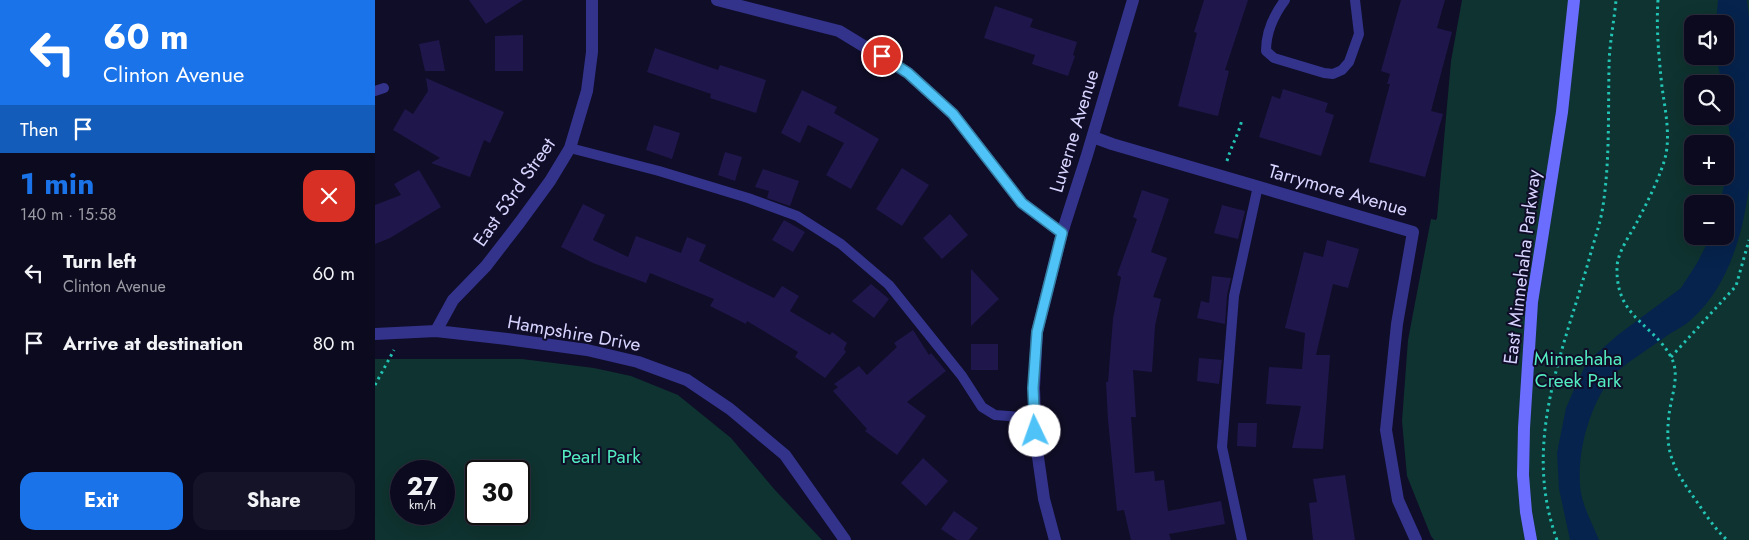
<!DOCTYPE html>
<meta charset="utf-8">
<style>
:root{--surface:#0c0a1e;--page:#151327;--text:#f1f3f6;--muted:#9a9aa4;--line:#2c2b3c;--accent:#1a73e8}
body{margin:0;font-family:Jost,sans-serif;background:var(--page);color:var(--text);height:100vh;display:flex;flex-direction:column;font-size:19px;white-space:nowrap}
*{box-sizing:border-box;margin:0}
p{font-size:16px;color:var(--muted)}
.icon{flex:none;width:28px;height:28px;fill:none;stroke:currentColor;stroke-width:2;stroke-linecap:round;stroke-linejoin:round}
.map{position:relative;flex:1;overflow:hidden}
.drawer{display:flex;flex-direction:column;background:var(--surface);width:375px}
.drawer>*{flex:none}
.guide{background:#1a73e8;color:#fff;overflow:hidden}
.controls{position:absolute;left:1309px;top:15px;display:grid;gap:10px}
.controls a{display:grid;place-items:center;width:50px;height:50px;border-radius:10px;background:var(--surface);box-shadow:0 5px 20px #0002,0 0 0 1px var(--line);font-size:25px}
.speed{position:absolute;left:15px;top:460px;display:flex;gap:10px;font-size:25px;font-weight:700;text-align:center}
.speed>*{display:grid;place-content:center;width:65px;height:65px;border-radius:50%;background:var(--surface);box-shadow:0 5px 20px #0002,0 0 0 1px var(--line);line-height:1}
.speed small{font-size:12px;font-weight:400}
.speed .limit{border:2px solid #111;border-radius:8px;background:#fff;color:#111}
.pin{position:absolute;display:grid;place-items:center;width:42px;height:42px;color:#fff;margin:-21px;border:2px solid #fff;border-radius:50%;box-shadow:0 1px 5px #0007}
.me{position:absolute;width:55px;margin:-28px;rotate:357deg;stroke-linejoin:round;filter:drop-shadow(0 0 4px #0008)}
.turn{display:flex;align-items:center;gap:18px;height:105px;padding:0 20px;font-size:22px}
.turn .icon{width:65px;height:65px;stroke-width:2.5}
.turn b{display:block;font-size:35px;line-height:42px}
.then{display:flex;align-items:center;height:48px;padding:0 20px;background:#0003;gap:10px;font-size:19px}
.round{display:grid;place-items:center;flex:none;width:52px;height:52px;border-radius:15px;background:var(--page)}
.headline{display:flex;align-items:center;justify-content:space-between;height:85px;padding:0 20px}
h1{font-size:30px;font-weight:700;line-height:38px;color:var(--accent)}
.button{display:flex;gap:10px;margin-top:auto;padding:10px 20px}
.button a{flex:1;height:58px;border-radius:15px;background:var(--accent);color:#fff;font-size:20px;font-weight:700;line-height:58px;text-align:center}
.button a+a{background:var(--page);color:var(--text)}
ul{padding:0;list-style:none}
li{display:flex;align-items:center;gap:15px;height:70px;padding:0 20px}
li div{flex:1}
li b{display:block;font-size:19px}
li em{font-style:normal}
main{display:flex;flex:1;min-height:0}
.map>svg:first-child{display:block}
</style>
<main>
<section class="drawer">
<div class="guide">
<div class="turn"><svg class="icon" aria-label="left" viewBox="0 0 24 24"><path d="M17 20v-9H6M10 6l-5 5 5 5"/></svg><div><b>60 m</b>Clinton Avenue</div></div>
<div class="then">Then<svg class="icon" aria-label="arrive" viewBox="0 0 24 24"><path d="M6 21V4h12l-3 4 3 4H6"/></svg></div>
</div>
<div class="headline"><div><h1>1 min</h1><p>140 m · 15:58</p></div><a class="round" style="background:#d93025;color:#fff"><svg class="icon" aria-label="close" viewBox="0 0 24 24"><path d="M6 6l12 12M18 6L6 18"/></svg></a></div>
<ul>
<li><svg class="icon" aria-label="left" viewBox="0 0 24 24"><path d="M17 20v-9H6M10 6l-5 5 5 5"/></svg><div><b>Turn left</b><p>Clinton Avenue</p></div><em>60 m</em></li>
<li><svg class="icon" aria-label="arrive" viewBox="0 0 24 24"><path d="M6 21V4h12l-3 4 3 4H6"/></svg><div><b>Arrive at destination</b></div><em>80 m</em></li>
</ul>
<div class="button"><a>Exit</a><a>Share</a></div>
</section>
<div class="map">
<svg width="1374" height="540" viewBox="0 0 1374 540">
<rect width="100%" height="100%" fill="#100d28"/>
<path fill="#0f3330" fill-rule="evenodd" d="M 1087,0 L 1374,0 L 1374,540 L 1059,540 L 1056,536 L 1032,476 L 1027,421 L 1033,340 L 1056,219 L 1061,220 L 1062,218 L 1076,61 ZM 1318,24 L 1350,24 L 1350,56 L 1318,56 ZM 1318,84 L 1350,84 L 1350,116 L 1318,116 ZM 1318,144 L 1350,144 L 1350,176 L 1318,176 ZM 1318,204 L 1350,204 L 1350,236 L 1318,236 Z
M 0,359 L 147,359 L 219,368 L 256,376 L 303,395 L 356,438 L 400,490 L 447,540 L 0,540 ZM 69,471 L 69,514 L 26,514 L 26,471 ZM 101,471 L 144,471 L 144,514 L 101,514 Z"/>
<path fill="#06234d" d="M 1343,0 L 1372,0 L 1374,18 L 1374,187 C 1368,233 1354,285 1318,318 C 1311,325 1301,330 1293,335 C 1275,348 1257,359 1240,373 C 1215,402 1200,455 1206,493 C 1209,509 1218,525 1224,540 L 1195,540 L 1184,489 L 1182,453 L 1191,408 L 1201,385 L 1212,362 L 1244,334 L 1306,288 L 1322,263 L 1336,236 L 1350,236 L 1350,204 L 1345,204 L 1350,180 L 1355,135 L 1350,104 L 1350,84 L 1347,84 L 1341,56 L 1350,56 L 1350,24 L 1341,24 Z"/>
<path fill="#1f174b" d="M 94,0 L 148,0 L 111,24 Z
M 829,0 L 873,0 L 850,70 L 854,71 L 843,116 L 803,106 L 822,33 L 819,32 Z
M 1026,0 L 1070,0 L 1062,28 L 1077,32 L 1056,111 L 1068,114 L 1050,177 L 994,162 L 1015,84 L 1012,84 L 1015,74 L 1006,71 Z
M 620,6 L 658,19 L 655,27 L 702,42 L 698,55 L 700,56 L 693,76 L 657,64 L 660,55 L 609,38 Z
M 148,35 L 148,71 L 120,71 L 120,36 Z
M 64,40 L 70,71 L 50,71 L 44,44 Z
M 280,48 L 343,70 L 345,65 L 391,80 L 381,113 L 335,98 L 336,94 L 272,72 Z
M 51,78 L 129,112 L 115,143 L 109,140 L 95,177 L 56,163 L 65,158 L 18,130 L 30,109 L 38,114 L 53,91 Z
M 908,89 L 953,103 L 950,112 L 959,115 L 946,156 L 884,137 L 897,96 L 905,99 Z
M 427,90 L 462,107 L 459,113 L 504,139 L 476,189 L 451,175 L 469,143 L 433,125 L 425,143 L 406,133 Z
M 279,125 L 305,133 L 297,159 L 271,150 Z
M 350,152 L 367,157 L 360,181 L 343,175 Z
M 527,168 L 554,185 L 527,226 L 501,209 Z
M 388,169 L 424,181 L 415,206 L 392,198 L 394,191 L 380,187 Z
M 44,170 L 66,207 L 15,238 L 0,244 L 0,205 L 26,195 L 19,184 Z
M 767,190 L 794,199 L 776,252 L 792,258 L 778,297 L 786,299 L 780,326 L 777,372 L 758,370 L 761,417 L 756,417 L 760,473 L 779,471 L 780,481 L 789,480 L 793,511 L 846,501 L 850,524 L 794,534 L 796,540 L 756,540 L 749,510 L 742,511 L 733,420 L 731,382 L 733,382 L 738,319 L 746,277 L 742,275 L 762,219 L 758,217 Z
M 208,204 L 230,215 L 218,240 L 253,257 L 261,236 L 306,253 L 312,237 L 331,245 L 324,261 L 399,298 L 407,286 L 424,296 L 415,311 L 455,335 L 457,332 L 472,343 L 469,349 L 471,352 L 450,378 L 420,357 L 423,352 L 372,321 L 371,324 L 335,306 L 339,299 L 275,273 L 271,283 L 218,263 L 186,247 Z
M 847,205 L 870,211 L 863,239 L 839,233 Z
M 575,214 L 593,235 L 567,259 L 548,238 Z
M 409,220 L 430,232 L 418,252 L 397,240 Z
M 952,240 L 984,249 L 973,288 L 958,284 L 941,355 L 955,355 L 948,449 L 917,448 L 926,406 L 891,404 L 894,367 L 927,369 L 930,333 L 910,328 L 929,252 L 948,257 Z
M 596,269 L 624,299 L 596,326 Z
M 837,276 L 856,278 L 852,295 L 850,324 L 822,318 L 826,301 L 834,303 Z
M 496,284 L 514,299 L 499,318 L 477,301 Z
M 538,330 L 554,355 L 556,353 L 571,371 L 532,402 L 551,416 L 522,455 L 490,431 L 492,429 L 458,391 L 463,387 L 459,384 L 484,366 L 492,375 L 522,347 L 519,343 Z
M 596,344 L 623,344 L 623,370 L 596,370 Z
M 824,358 L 847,360 L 844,384 L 822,381 Z
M 863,423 L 882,423 L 881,447 L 862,446 Z
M 548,458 L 573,481 L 551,506 L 526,483 Z
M 970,475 L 980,540 L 938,540 L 934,503 L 942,502 L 938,479 Z
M 579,511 L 603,528 L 594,540 L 582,540 L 566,529 Z"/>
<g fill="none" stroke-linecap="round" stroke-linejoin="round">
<path stroke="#22c5b5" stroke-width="3" stroke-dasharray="2.5 4" stroke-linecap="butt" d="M 1283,0 C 1281,29 1284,58 1287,87 C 1290,109 1295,132 1291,154 C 1287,173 1272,203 1263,220 C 1256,234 1242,252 1242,268 C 1241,319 1279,323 1297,359 C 1305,376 1296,397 1294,415 C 1289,454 1300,471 1322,502 C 1331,515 1340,529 1352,540
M 852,161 C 856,146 864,134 867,119
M 1296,357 L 1361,286 L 1374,240
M 0,385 L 19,350
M 1182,540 C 1146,442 1189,350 1215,256 C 1219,241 1224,227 1227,212 C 1235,165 1233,116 1234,68 C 1234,45 1239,23 1241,0"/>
<path stroke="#33338c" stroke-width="10" d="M 910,0 C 898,16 891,32 891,51 L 899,58 L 949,73 L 958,74 L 967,70 L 974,62 L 984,34 L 980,0
M 0,91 L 9,88
M 195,148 L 284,171 L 373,198 L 422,216 L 466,244 L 514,285 L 587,376 L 607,407 L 620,415 L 660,418
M 867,540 L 847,447 L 859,296 L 883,186"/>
<path stroke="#33338c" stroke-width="12" d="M 342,0 L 464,31 L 533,73 L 578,114 L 647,203 L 687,233
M 718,137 L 737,144 L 1038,232 L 1022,324 L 1011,430 L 1023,500 L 1041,540
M 61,331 L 78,300 L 111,266 L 145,222 L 175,181 L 195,148 L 212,91 L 217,52 L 217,0
M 0,334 L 61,331 L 132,339 L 212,350 L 263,362 L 312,380 L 355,409 L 410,455 L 470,540
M 680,540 L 669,499 L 661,443 L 659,388 L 662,332 L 687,233 L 712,155 L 758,0"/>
<path stroke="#6b6dff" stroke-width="12" d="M 1156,540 L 1151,512 L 1148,475 L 1149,428 L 1157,302 L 1187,112 L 1199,0"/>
</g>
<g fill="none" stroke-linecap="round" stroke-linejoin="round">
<g stroke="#337fa1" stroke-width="12">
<path id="route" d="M 507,56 L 533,73 L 578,114 L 647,203 L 687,233 L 662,332 L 658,388 L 660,431"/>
</g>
<use href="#route" stroke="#4fc3f7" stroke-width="9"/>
</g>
<g text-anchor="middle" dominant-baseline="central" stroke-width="4" stroke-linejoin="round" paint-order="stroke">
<g font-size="19" fill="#d7d4ff" stroke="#100d28">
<text transform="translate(699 131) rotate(-73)">Luverne Avenue</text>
<text transform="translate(963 190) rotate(16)">Tarrymore Avenue</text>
<text transform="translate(139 192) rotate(-55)">East 53rd Street</text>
<text transform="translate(1147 267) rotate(-83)">East Minnehaha Parkway</text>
<text transform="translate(199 333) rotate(10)">Hampshire Drive</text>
</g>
<g font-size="19" fill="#53ecc0" stroke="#100d28">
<text x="1203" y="358">Minnehaha<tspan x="1203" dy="22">Creek Park</tspan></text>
<text x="226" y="456">Pearl Park</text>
</g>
</g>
</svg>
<div class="controls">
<a><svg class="icon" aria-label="sound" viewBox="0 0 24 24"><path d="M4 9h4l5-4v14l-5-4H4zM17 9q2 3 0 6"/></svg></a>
<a><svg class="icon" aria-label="search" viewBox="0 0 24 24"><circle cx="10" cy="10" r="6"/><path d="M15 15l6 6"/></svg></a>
<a>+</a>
<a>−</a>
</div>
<div class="speed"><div>27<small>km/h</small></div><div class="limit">30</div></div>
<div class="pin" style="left:507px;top:56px;background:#d93025"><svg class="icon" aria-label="arrive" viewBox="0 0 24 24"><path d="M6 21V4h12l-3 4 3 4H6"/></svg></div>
<svg class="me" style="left:660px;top:431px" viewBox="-20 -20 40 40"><circle r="19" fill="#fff"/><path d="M0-13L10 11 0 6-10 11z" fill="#4fc3f7"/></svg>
</div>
</main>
